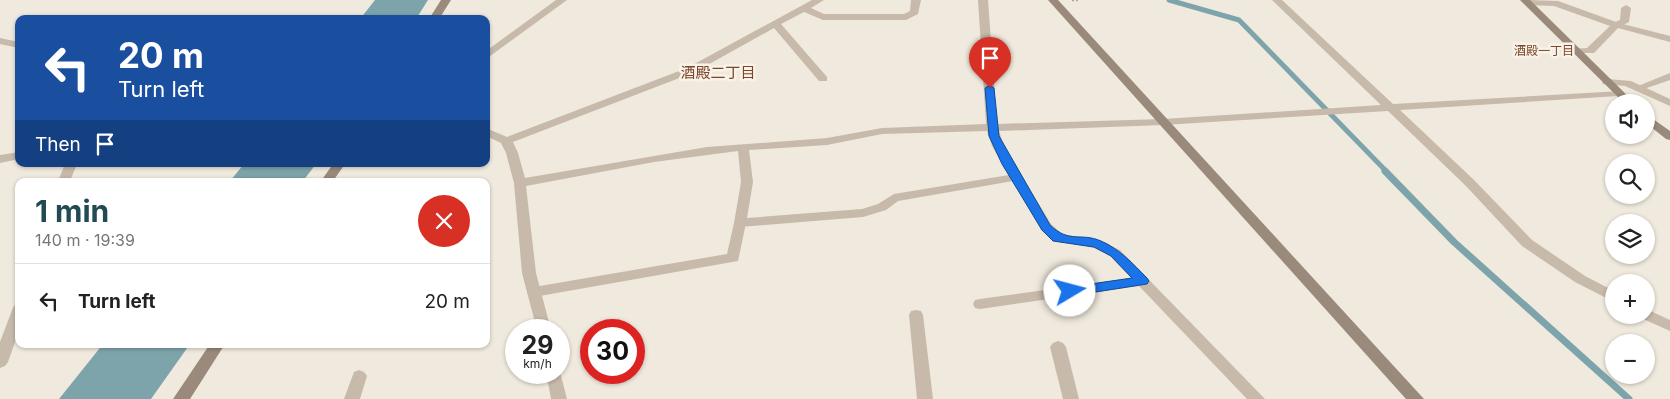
<!DOCTYPE html>
<meta charset="utf-8">
<style>
:root{--surface:#fff;--page:#f6f6f6;--text:#222;--muted:#767676;--line:#e0e0e0;--accent:#224a53}
body{margin:0;font-family:Inter,"Noto Sans JP",sans-serif;background:var(--page);color:var(--text);height:100vh;display:flex;flex-direction:column;font-size:19px;white-space:nowrap}
*{box-sizing:border-box;margin:0}
p{font-size:16px;color:var(--muted)}
.icon{flex:none;width:28px;height:28px;fill:none;stroke:currentColor;stroke-width:2;stroke-linecap:round;stroke-linejoin:round}
.map{position:relative;flex:1;overflow:hidden}
.drawer{position:absolute;left:15px;top:178px;width:475px;height:170px;display:flex;flex-direction:column;background:var(--surface);border-radius:10px;box-shadow:0 1px 4px #0004}
.drawer>*{flex:none}
.top-card{position:absolute;left:15px;top:15px;width:475px;height:152px;border-radius:10px;box-shadow:0 1px 4px #0004;background:#1a4fa0;color:#fff;overflow:hidden}
.fabs{position:absolute;left:1605px;top:94px;display:grid;gap:10px}
.fabs a{display:grid;place-items:center;width:50px;height:50px;border-radius:50%;background:var(--surface);box-shadow:0 1px 4px #0004;font-size:25px}
.speed{position:absolute;left:505px;top:319px;display:flex;gap:10px;font-size:25px;font-weight:700;text-align:center}
.speed>*{display:grid;place-content:center;width:65px;height:65px;border-radius:50%;background:var(--surface);box-shadow:0 1px 4px #0004;line-height:1}
.speed small{font-size:12px;font-weight:400}
.speed .limit{border:8px solid #d22;background:#fff;color:#111}
.pin{position:absolute;display:grid;place-items:center;width:42px;height:42px;color:#fff;margin:-51px -21px;border-radius:50% 50% 50% 0;rotate:-45deg;box-shadow:0 0 5px #0007}
.pin .icon{rotate:45deg}
.me{position:absolute;width:55px;margin:-28px;rotate:82deg;stroke-linejoin:round;filter:drop-shadow(0 0 4px #0008)}
.turn{display:flex;align-items:center;gap:18px;height:105px;padding:0 20px;font-size:22px}
.turn .icon{width:65px;height:65px;stroke-width:2.5}
.turn b{display:block;font-size:35px;line-height:42px}
.then{display:flex;align-items:center;height:48px;padding:0 20px;background:#0003;gap:10px;font-size:19px}
.round{display:grid;place-items:center;flex:none;width:52px;height:52px;border-radius:26px;background:var(--page)}
.headline{display:flex;align-items:center;justify-content:space-between;height:85px;padding:0 20px}
h1{font-size:30px;font-weight:700;line-height:38px;color:var(--accent)}
ul{padding:0;list-style:none}
li{display:flex;align-items:center;gap:15px;height:75px;padding:0 20px;border-top:1px solid var(--line)}
li div{flex:1}
li b{display:block;font-size:19px}
li em{font-style:normal}
.map>svg:first-child{display:block}
</style>
<div class="map">
<svg width="1670" height="399" viewBox="0 0 1670 399">
<rect width="100%" height="100%" fill="#f0e9dd"/>
<path fill="#7ea4ab" d="M 375,0 L 428,0 L 416,19 L 360,19 Z
M 244,164 L 316,164 L 303,181 L 230,181 Z
M 103,344 L 190,344 L 151,399 L 59,399 Z"/>
<g fill="none" stroke-linecap="round" stroke-linejoin="round">
<path stroke="#7ea4ab" stroke-width="5" d="M 1169,0 L 1239,20 L 1387,172"/>
<path stroke="#7ea4ab" stroke-width="7" d="M 1385,171 L 1454,242 L 1629,399"/>
<path stroke="#b3a494" stroke-width="2.5" stroke-dasharray="2 2" stroke-linecap="butt" d="M 1072,0 L 1080,0"/>
<path fill="#c7baaa" fill-rule="evenodd" d="M 1626,5 L 1631,8 L 1629,22 L 1619,27 L 1613,27 L 1613,23 L 1620,20 L 1621,8 Z
M 1670,73 L 1670,80 L 1638,91 L 1633,88 Z
M 65,164 L 77,164 L 70,181 L 58,181 Z
M 740,219 L 746,223 L 738,261 L 534,297 L 529,296 L 527,292 L 529,288 L 534,287 L 727,254 L 734,223 Z
M 19,305 L 19,331 L 8,362 L 5,366 L 0,368 L 0,342 L 12,310 L 14,306 Z"/>
<path fill="#c7baaa" fill-rule="evenodd" d="M 556,0 L 567,0 L 486,59 L 486,51 Z
M 812,0 L 824,0 L 811,8 L 824,14 L 904,14 L 910,11 L 911,0 L 921,0 L 918,14 L 906,20 L 823,20 L 804,12 L 781,24 L 827,77 L 827,81 L 819,81 L 774,28 L 695,72 L 513,142 L 518,153 L 525,178 L 707,147 L 827,138 L 882,128 L 986,124 L 978,0 L 988,0 L 997,124 L 1163,119 L 1381,105 L 1272,0 L 1282,0 L 1393,104 L 1622,91 L 1623,93 L 1622,95 L 1618,96 L 1400,110 L 1474,180 L 1532,240 L 1585,276 L 1614,291 L 1614,302 L 1575,282 L 1522,246 L 1466,186 L 1388,111 L 1163,125 L 999,131 L 1004,146 L 1051,224 L 1062,234 L 1097,240 L 1120,250 L 1265,399 L 1247,399 L 1139,286 L 980,309 L 975,308 L 973,304 L 975,300 L 980,299 L 1131,278 L 1110,256 L 1094,248 L 1053,241 L 1041,230 L 1013,181 L 898,201 L 886,210 L 863,217 L 740,227 L 734,223 L 741,182 L 738,151 L 654,162 L 526,186 L 536,273 L 551,330 L 537,330 L 522,273 L 514,183 L 506,153 L 501,143 L 486,136 L 486,128 L 507,137 L 687,68 ZM 987,131 L 992,146 L 1009,175 L 894,194 L 878,204 L 862,209 L 747,218 L 753,182 L 749,150 L 827,145 L 882,134 Z
M 1528,0 L 1558,1 L 1619,23 L 1670,36 L 1670,42 L 1618,28 L 1594,53 L 1572,53 L 1572,49 L 1587,48 L 1610,26 L 1554,6 L 1525,5 L 1525,1 Z
M 0,38 L 19,42 L 19,48 L 0,44 Z
M 1607,79 L 1631,81 L 1670,99 L 1670,106 L 1625,86 L 1603,84 L 1602,82 Z
M 19,152 L 19,159 L 0,163 L 0,155 Z
M 1646,309 L 1670,320 L 1670,331 L 1641,318 L 1639,315 L 1646,315 Z
M 916,310 L 921,311 L 923,315 L 933,399 L 917,399 L 909,315 L 911,311 Z
M 1058,341 L 1063,343 L 1066,347 L 1079,399 L 1063,399 L 1050,347 L 1053,343 Z
M 559,368 L 567,399 L 551,399 L 546,372 L 559,372 Z
M 359,370 L 364,372 L 367,376 L 360,399 L 344,399 L 354,372 Z"/>
<path fill="#9a8a7b" fill-rule="evenodd" d="M 441,0 L 451,0 L 439,19 L 429,19 Z
M 1048,0 L 1058,0 L 1424,399 L 1406,399 Z
M 1520,0 L 1530,0 L 1634,102 L 1623,102 Z
M 1646,114 L 1670,131 L 1670,140 L 1666,139 L 1646,123 Z
M 333,164 L 345,164 L 333,181 L 321,181 Z
M 210,344 L 225,344 L 190,399 L 173,399 Z"/>
</g>
<path fill="#1a73e8" stroke="#114b97" d="M 990,85 L 994,88 L 999,136 L 1050,225 C 1070,244 1080,232 1101,241 C 1120,249 1133,264 1147,278 L 1149,281 L 1147,284 L 1070,296 L 1066,295 L 1064,291 L 1070,287 L 1132,278 L 1111,256 L 1094,247 L 1053,241 L 1042,230 L 1002,164 L 989,136 L 985,88 Z"/>
<g text-anchor="middle" dominant-baseline="central" stroke-width="5" stroke-linejoin="round" paint-order="stroke">
<g font-size="12" fill="#7d4628" stroke="#f8f3e9">
<text x="1544" y="50">酒殿一丁目</text>
</g>
<g font-size="15" fill="#7d4628" stroke="#f8f3e9">
<text x="718" y="72">酒殿二丁目</text>
</g>
</g>
</svg>
<div class="fabs">
<a><svg class="icon" aria-label="sound" viewBox="0 0 24 24"><path d="M4 9h4l5-4v14l-5-4H4zM17 9q2 3 0 6"/></svg></a>
<a><svg class="icon" aria-label="search" viewBox="0 0 24 24"><circle cx="10" cy="10" r="6"/><path d="M15 15l6 6"/></svg></a>
<a><svg class="icon" aria-label="layers" viewBox="0 0 24 24"><path d="M12 4l9 5-9 5-9-5zM3 14l9 5 9-5"/></svg></a>
<a>+</a>
<a>−</a>
</div>
<div class="speed"><div>29<small>km/h</small></div><div class="limit">30</div></div>
<div class="pin" style="left:990px;top:88px;background:#d93025"><svg class="icon" aria-label="arrive" viewBox="0 0 24 24"><path d="M6 21V4h12l-3 4 3 4H6"/></svg></div>
<svg class="me" style="left:1070px;top:291px" viewBox="-20 -20 40 40"><circle r="19" fill="#fff"/><path d="M0-13L10 11 0 6-10 11z" fill="#1a73e8"/></svg>
<div class="top-card">
<div class="turn"><svg class="icon" aria-label="left" viewBox="0 0 24 24"><path d="M17 20v-9H6M10 6l-5 5 5 5"/></svg><div><b>20 m</b>Turn left</div></div>
<div class="then">Then<svg class="icon" aria-label="arrive" viewBox="0 0 24 24"><path d="M6 21V4h12l-3 4 3 4H6"/></svg></div>
</div>
<section class="drawer">
<div class="headline"><div><h1>1 min</h1><p>140 m · 19:39</p></div><a class="round" style="background:#d93025;color:#fff"><svg class="icon" aria-label="close" viewBox="0 0 24 24"><path d="M6 6l12 12M18 6L6 18"/></svg></a></div>
<ul>
<li><svg class="icon" aria-label="left" viewBox="0 0 24 24"><path d="M17 20v-9H6M10 6l-5 5 5 5"/></svg><div><b>Turn left</b></div><em>20 m</em></li>
</ul>
</section>
</div>
